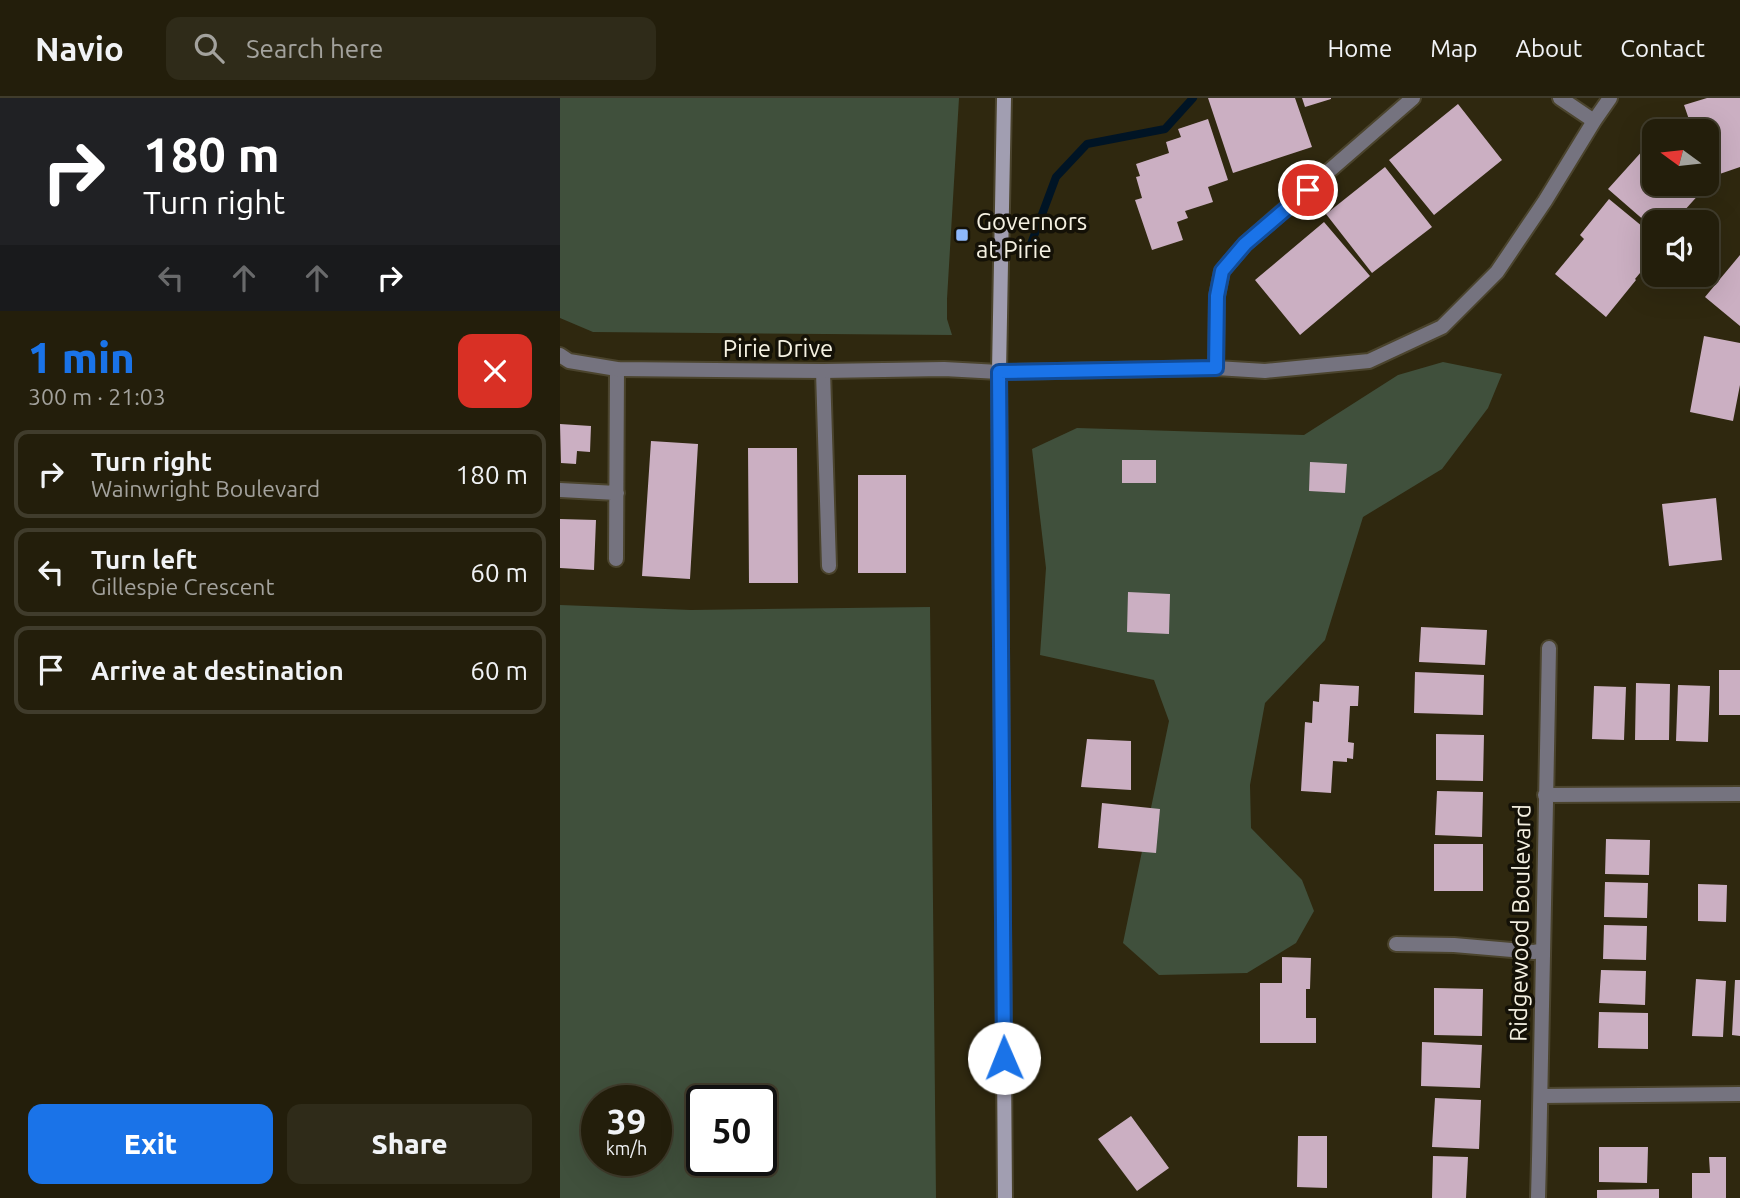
<!DOCTYPE html>
<meta charset="utf-8">
<style>
:root{--surface:#231e0b;--page:#2f2b19;--text:#f1f3f6;--muted:#a3a29d;--line:#403c2c;--accent:#1a73e8}
body{margin:0;font-family:Ubuntu,sans-serif;background:var(--page);color:var(--text);height:100vh;display:flex;flex-direction:column;font-size:26px;white-space:nowrap}
*{box-sizing:border-box;margin:0}
p{font-size:23px;color:var(--muted)}
.icon{flex:none;width:38px;height:38px;fill:none;stroke:currentColor;stroke-width:2;stroke-linecap:round;stroke-linejoin:round}
.map{position:relative;flex:1;overflow:hidden}
.panel{display:flex;flex-direction:column;background:var(--surface);width:560px}
.panel>*{flex:none}
.guide{background:#202124;color:#fff;overflow:hidden}
.needle{width:46px;rotate:285deg}
.buttons{position:absolute;left:1082px;top:21px;display:grid;gap:14px}
.buttons a{display:grid;place-items:center;width:77px;height:77px;border-radius:14px;background:var(--surface);box-shadow:0 7px 28px #0002,0 0 0 2px var(--line);font-size:35px}
.speed{position:absolute;left:21px;top:987px;display:flex;gap:14px;font-size:35px;font-weight:700;text-align:center}
.speed>*{display:grid;place-content:center;width:91px;height:91px;border-radius:50%;background:var(--surface);box-shadow:0 7px 28px #0002,0 0 0 2px var(--line);line-height:1}
.speed small{font-size:18px;font-weight:400}
.speed .limit{border:4px solid #111;border-radius:10px;background:#fff;color:#111}
.pin{position:absolute;display:grid;place-items:center;width:60px;height:60px;color:#fff;margin:-30px;border:4px solid #fff;border-radius:50%;box-shadow:0 2px 7px #0007}
.me{position:absolute;width:77px;margin:-38px;rotate:359deg;stroke-linejoin:round;filter:drop-shadow(0 0 5px #0008)}
.turn{display:flex;align-items:center;gap:24px;height:147px;padding:0 28px;font-size:32px}
.turn .icon{width:91px;height:91px;stroke-width:2.5}
.turn b{display:block;font-size:49px;line-height:60px}
.lanes{display:flex;align-items:center;height:66px;padding:0 28px;background:#0003;justify-content:center;gap:35px;direction:ltr}
.lanes .off{opacity:.35}
.round{display:grid;place-items:center;flex:none;width:74px;height:74px;border-radius:14px;background:var(--page)}
.head{display:flex;align-items:center;justify-content:space-between;height:119px;padding:0 28px}
h1{font-size:42px;font-weight:800;line-height:52px;color:var(--accent)}
.primary-button{display:flex;gap:14px;margin-top:auto;padding:14px 28px}
.primary-button a{flex:1;height:80px;border-radius:14px;background:var(--accent);color:#fff;font-size:28px;font-weight:800;line-height:80px;text-align:center}
.primary-button a+a{background:var(--page);color:var(--text)}
ul{padding:0;list-style:none}
li{display:flex;align-items:center;gap:21px;height:88px;margin:0 14px 10px;padding:0 14px;border:4px solid var(--line);border-radius:14px}
li div{flex:1}
li b{display:block;font-size:26px}
li em{font-style:normal}
header{display:flex;align-items:center;gap:42px;box-sizing:border-box;height:98px;padding:0 35px;background:var(--surface);border-bottom:2px solid var(--line)}
header strong{font-size:33px}
nav{display:flex;gap:38px;margin-inline-start:auto;font-size:24px}
.search{width:490px;height:63px;background:var(--page);display:flex;align-items:center;gap:18px;box-sizing:border-box;padding:0 24px;border-radius:14px;color:var(--muted);font-size:26px}
main{display:flex;flex:1;min-height:0}
.map>svg:first-child{display:block}
</style>
<header>
<strong>Navio</strong>
<div class="search"><svg class="icon" aria-label="search" viewBox="0 0 24 24"><circle cx="10" cy="10" r="6"/><path d="M15 15l6 6"/></svg>Search here</div>
<nav><a>Home</a><a>Map</a><a>About</a><a>Contact</a></nav>
</header>
<main>
<section class="panel">
<div class="guide">
<div class="turn"><svg class="icon" aria-label="right" viewBox="0 0 24 24"><path d="M7 20v-9h11M14 6l5 5-5 5"/></svg><div><b>180 m</b>Turn right</div></div>
<div class="lanes"><svg class="icon off" aria-label="left" viewBox="0 0 24 24"><path d="M17 20v-9H6M10 6l-5 5 5 5"/></svg><svg class="icon off" aria-label="ahead" viewBox="0 0 24 24"><path d="M12 20V5M6 11l6-6 6 6"/></svg><svg class="icon off" aria-label="ahead" viewBox="0 0 24 24"><path d="M12 20V5M6 11l6-6 6 6"/></svg><svg class="icon" aria-label="right" viewBox="0 0 24 24"><path d="M7 20v-9h11M14 6l5 5-5 5"/></svg></div>
</div>
<div class="head"><div><h1>1 min</h1><p>300 m · 21:03</p></div><a class="round" style="background:#d93025;color:#fff"><svg class="icon" aria-label="close" viewBox="0 0 24 24"><path d="M6 6l12 12M18 6L6 18"/></svg></a></div>
<ul>
<li><svg class="icon" aria-label="right" viewBox="0 0 24 24"><path d="M7 20v-9h11M14 6l5 5-5 5"/></svg><div><b>Turn right</b><p>Wainwright Boulevard</p></div><em>180 m</em></li>
<li><svg class="icon" aria-label="left" viewBox="0 0 24 24"><path d="M17 20v-9H6M10 6l-5 5 5 5"/></svg><div><b>Turn left</b><p>Gillespie Crescent</p></div><em>60 m</em></li>
<li><svg class="icon" aria-label="arrive" viewBox="0 0 24 24"><path d="M6 21V4h12l-3 4 3 4H6"/></svg><div><b>Arrive at destination</b></div><em>60 m</em></li>
</ul>
<div class="primary-button"><a>Exit</a><a>Share</a></div>
</section>
<div class="map">
<svg width="1180" height="1100" viewBox="0 0 1180 1100">
<rect width="100%" height="100%" fill="#2f280f"/>
<path fill="#40503c" fill-rule="evenodd" d="M 0,0 L 399,0 L 387,201 L 387,221 L 392,237 L 33,234 L 0,220 Z
M 883,264 L 942,276 L 928,310 L 882,371 L 803,419 L 765,542 L 705,605 L 690,687 L 691,730 L 742,782 L 754,813 L 736,845 L 687,875 L 599,877 L 563,845 L 609,623 L 594,582 L 480,557 L 486,470 L 472,351 L 517,330 L 744,337 L 838,277 Z
M 0,507 L 131,512 L 370,509 L 376,1100 L 0,1100 ZM 37,1003 L 96,1003 L 96,1062 L 37,1062 ZM 142,1003 L 201,1003 L 201,1062 L 142,1062 Z"/>
<g fill="none" stroke-linecap="round" stroke-linejoin="round">
<path stroke="#001425" stroke-width="8" d="M 468,154 L 496,79 L 527,46 L 605,31 L 633,0"/>
</g>
<path fill="#cbafc2" d="M 648,0 L 735,0 L 752,49 L 673,75 Z
M 742,0 L 771,0 L 771,1 L 745,9 Z
M 1147,0 L 1180,0 L 1180,69 L 1148,80 L 1146,74 L 1146,33 L 1133,33 L 1124,7 Z
M 898,6 L 942,62 L 874,117 L 829,62 Z
M 648,21 L 668,82 L 648,89 L 653,104 L 625,113 L 628,120 L 617,124 L 623,142 L 592,152 L 575,102 L 582,100 L 576,79 L 580,78 L 576,66 L 609,55 L 606,44 L 621,39 L 618,31 Z
M 1094,40 L 1094,86 L 1146,86 L 1146,79 L 1151,83 L 1114,124 L 1094,124 L 1094,131 L 1048,91 Z
M 825,69 L 872,129 L 812,175 L 766,116 Z
M 1049,101 L 1094,138 L 1094,152 L 1082,167 L 1085,169 L 1075,181 L 1076,182 L 1046,219 L 995,176 L 1024,141 L 1020,137 Z
M 764,124 L 810,178 L 740,237 L 695,182 Z
M 1180,157 L 1180,228 L 1145,199 Z
M 1144,238 L 1180,245 L 1180,287 L 1173,323 L 1130,314 Z
M 0,326 L 31,328 L 30,354 L 17,353 L 16,366 L 1,365 Z
M 91,343 L 138,346 L 130,481 L 82,478 Z
M 188,350 L 237,350 L 238,485 L 189,485 Z
M 562,362 L 596,362 L 596,385 L 562,385 Z
M 750,364 L 787,366 L 785,395 L 749,393 Z
M 298,377 L 346,377 L 346,475 L 298,475 Z
M 1156,400 L 1162,462 L 1109,468 L 1102,406 Z
M 0,421 L 36,422 L 34,472 L 0,470 Z
M 568,494 L 610,496 L 609,536 L 567,534 Z
M 861,529 L 927,532 L 925,567 L 859,564 Z
M 1159,572 L 1180,572 L 1180,617 L 1159,617 Z
M 855,574 L 924,577 L 923,617 L 854,615 Z
M 1076,585 L 1110,586 L 1109,642 L 1075,642 Z
M 760,586 L 799,588 L 798,608 L 790,608 L 788,644 L 794,645 L 793,661 L 787,660 L 787,664 L 773,663 L 771,695 L 741,693 L 745,624 L 752,625 L 753,603 L 759,604 Z
M 1118,587 L 1150,588 L 1148,644 L 1116,643 Z
M 1034,588 L 1066,589 L 1064,642 L 1032,641 Z
M 876,636 L 924,637 L 923,683 L 876,682 Z
M 527,641 L 571,643 L 571,692 L 521,689 Z
M 877,693 L 923,694 L 922,739 L 875,737 Z
M 542,705 L 600,711 L 596,755 L 538,750 Z
M 1046,741 L 1090,742 L 1089,777 L 1045,776 Z
M 874,746 L 923,746 L 923,793 L 874,793 Z
M 1045,784 L 1088,785 L 1087,820 L 1044,819 Z
M 1138,786 L 1167,787 L 1166,824 L 1138,823 Z
M 1044,827 L 1087,828 L 1086,862 L 1043,861 Z
M 722,859 L 751,860 L 750,891 L 746,891 L 746,920 L 756,920 L 756,945 L 700,945 L 700,885 L 722,885 Z
M 1041,872 L 1086,873 L 1085,907 L 1039,905 Z
M 1136,881 L 1166,883 L 1163,939 L 1132,938 Z
M 1175,882 L 1180,882 L 1180,938 L 1172,937 Z
M 874,890 L 923,891 L 922,938 L 874,937 Z
M 1039,914 L 1088,915 L 1088,951 L 1038,950 Z
M 862,944 L 922,947 L 920,990 L 861,988 Z
M 875,1000 L 921,1002 L 919,1051 L 872,1049 Z
M 571,1018 L 609,1070 L 577,1093 L 538,1041 Z
M 738,1038 L 767,1038 L 767,1090 L 737,1089 Z
M 1039,1049 L 1088,1049 L 1087,1085 L 1039,1084 Z
M 873,1058 L 908,1059 L 906,1100 L 872,1100 Z
M 1149,1059 L 1166,1059 L 1166,1100 L 1132,1100 L 1132,1075 L 1150,1075 Z
M 1099,1091 L 1099,1100 L 1037,1100 L 1037,1092 Z"/>
<g fill="none" stroke-linecap="round" stroke-linejoin="round">
<g stroke="#4b442d" stroke-width="18">
<path id="lane" d="M 263,273 L 269,468
M 0,392 L 57,395
M 56,461 L 57,271"/>
</g>
<g stroke="#4b442d" stroke-width="18">
<path id="street" d="M 1000,0 L 1034,23
M 0,257 L 9,263 L 57,271 L 263,273 L 384,271 L 439,274 L 656,270 L 705,273 L 809,263 L 882,229 L 937,174 L 985,103 L 1034,23 L 1050,0
M 656,270 L 657,198 L 662,173 L 685,146 L 853,0
M 985,697 L 1180,696
M 836,846 L 894,847 L 974,854 L 982,852
M 981,998 L 1180,996
M 978,1100 C 983,917 984,734 989,550"/>
</g>
<g stroke="#4b442d" stroke-width="18">
<path id="secondary" d="M 444,0 L 439,274 L 445,1100"/>
</g>
<use href="#lane" stroke="#75737f" stroke-width="14"/>
<use href="#street" stroke="#75737f" stroke-width="14"/>
<use href="#secondary" stroke="#a19eb1" stroke-width="14"/>
</g>
<g fill="none" stroke-linecap="round" stroke-linejoin="round">
<g stroke="#114b97" stroke-width="18">
<path id="route" d="M 444,960 L 439,274 L 656,270 L 657,198 L 662,173 L 685,146 L 748,92"/>
</g>
<use href="#route" stroke="#1a73e8" stroke-width="12"/>
</g>
<rect fill="#8eb9fd" stroke="#141107" stroke-width="2.5" x="395" y="130" width="14" height="14" rx="3.5"/>
<g text-anchor="middle" dominant-baseline="central" stroke-width="7" stroke-linejoin="round" paint-order="stroke">
<g font-size="24" fill="#f5f1e2" stroke="#141107" text-anchor="start">
<text x="416" y="123">Governors<tspan x="416" dy="28">at Pirie</tspan></text>
</g>
<g font-size="24" fill="#f5f1e2" stroke="#141107">
<text x="218" y="250">Pirie Drive</text>
<text transform="translate(960 825) rotate(-89)">Ridgewood Boulevard</text>
</g>
</g>
</svg>
<div class="buttons">
<a><svg class="needle" viewBox="-14 -14 28 28"><path d="M0-13l5 13h-10z" fill="#e53935"/><path d="M0 13l5-13h-10z" fill="#a3a29d"/></svg></a>
<a><svg class="icon" aria-label="sound" viewBox="0 0 24 24"><path d="M4 9h4l5-4v14l-5-4H4zM17 9q2 3 0 6"/></svg></a>
</div>
<div class="speed"><div>39<small>km/h</small></div><div class="limit">50</div></div>
<div class="pin" style="left:748px;top:92px;background:#d93025"><svg class="icon" aria-label="arrive" viewBox="0 0 24 24"><path d="M6 21V4h12l-3 4 3 4H6"/></svg></div>
<svg class="me" style="left:444px;top:960px" viewBox="-20 -20 40 40"><circle r="19" fill="#fff"/><path d="M0-13L10 11 0 6-10 11z" fill="#1a73e8"/></svg>
</div>
</main>
